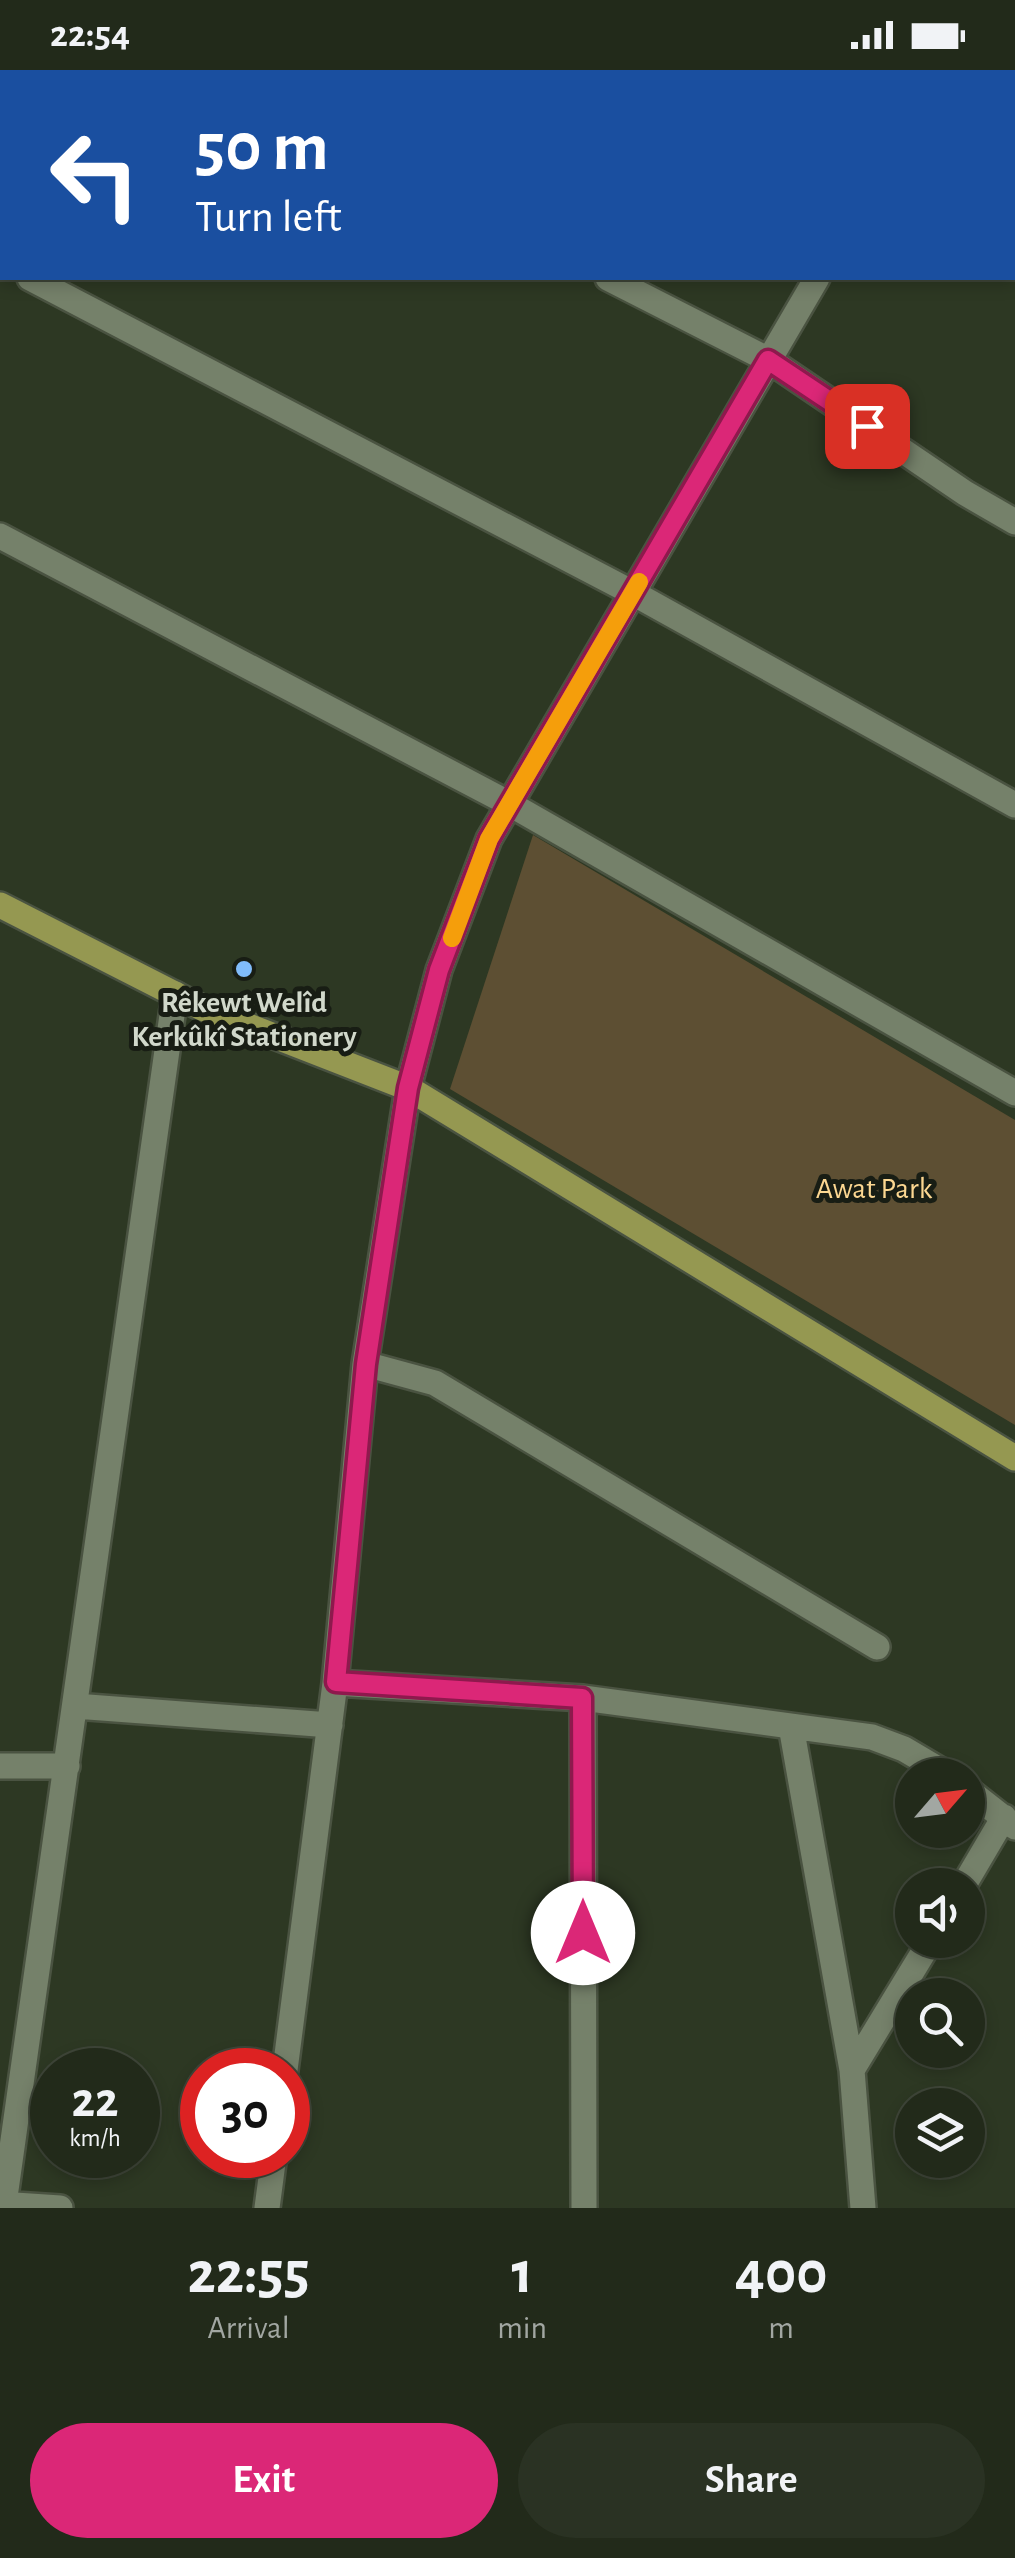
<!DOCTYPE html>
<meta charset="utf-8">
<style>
:root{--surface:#222a1a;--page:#2a3223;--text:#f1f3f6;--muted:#a2a7a2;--line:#3f4639;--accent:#db2777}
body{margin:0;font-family:"Alegreya Sans",sans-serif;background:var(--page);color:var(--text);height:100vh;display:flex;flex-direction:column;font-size:38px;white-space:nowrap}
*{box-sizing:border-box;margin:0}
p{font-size:32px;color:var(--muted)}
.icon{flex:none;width:55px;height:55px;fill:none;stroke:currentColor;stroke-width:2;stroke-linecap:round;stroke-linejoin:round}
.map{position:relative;height:2138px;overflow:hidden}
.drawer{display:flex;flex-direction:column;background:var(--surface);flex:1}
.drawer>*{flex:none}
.guide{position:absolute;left:0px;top:0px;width:1015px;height:210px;box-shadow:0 5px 15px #0003,0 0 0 2px var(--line);background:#1a4fa0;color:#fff;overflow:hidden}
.needle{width:65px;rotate:62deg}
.tools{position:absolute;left:895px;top:1688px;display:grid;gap:20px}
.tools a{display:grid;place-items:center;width:90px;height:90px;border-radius:50%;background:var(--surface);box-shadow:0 5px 15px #0003,0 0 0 2px var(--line);font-size:50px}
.speed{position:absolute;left:30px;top:1978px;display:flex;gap:20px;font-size:50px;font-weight:700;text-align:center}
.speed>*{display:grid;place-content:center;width:130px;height:130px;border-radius:50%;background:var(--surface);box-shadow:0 5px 15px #0003,0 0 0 2px var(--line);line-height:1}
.speed small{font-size:25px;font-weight:400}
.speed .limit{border:15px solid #d22;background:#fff;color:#111}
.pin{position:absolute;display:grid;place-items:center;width:85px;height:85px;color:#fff;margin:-42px;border-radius:20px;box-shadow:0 5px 15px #0006}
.me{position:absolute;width:110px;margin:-55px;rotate:0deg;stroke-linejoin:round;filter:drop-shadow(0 0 8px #0008)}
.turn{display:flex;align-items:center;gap:35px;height:210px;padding:0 30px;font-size:45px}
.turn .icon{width:130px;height:130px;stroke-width:2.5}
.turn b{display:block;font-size:70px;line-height:85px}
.eta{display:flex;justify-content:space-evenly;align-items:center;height:170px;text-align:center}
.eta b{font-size:60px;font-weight:700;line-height:70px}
.button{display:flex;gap:20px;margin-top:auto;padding:20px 30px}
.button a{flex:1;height:115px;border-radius:60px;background:var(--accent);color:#fff;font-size:40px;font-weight:700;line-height:115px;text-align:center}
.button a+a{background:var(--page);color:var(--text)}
.status{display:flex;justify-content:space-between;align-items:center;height:70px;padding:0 50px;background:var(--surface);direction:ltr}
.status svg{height:28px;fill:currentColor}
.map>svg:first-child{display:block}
</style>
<div class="status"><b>22:54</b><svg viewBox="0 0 49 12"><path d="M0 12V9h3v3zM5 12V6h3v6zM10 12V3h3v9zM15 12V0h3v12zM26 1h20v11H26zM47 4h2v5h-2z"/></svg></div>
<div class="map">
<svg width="1015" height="2138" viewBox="0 0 1015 2138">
<rect width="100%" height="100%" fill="#2d3823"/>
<path fill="#5d4f33" d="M 533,765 L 1015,1050 L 1015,1355 L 450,1019 Z"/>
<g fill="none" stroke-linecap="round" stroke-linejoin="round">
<g stroke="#4a5341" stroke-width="30">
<path id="minor" d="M 203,0 L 207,2
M 44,2 L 45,0
M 619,2 L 620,0
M 933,2 L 935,0
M 0,68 L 2,64
M 1012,101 L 1015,102
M 0,192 L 2,193
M 30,208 L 633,523 L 1015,735
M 608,208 L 769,290 L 965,423 L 1015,452
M 0,466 L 510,734 L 1015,1023
M 365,1294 L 435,1313 L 877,1577
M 583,1628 L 872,1667 L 904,1679 L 948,1705
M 75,1636 L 330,1655
M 791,1656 L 852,2000 L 863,2138
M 0,1696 L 67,1696
M 968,1720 L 1015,1757
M 964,1815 L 1004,1747
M 285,2000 L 335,1613
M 852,2000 L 931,1870
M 0,2134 L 60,2138
M 4,2134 L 175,924
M 267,2138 L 274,2085
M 584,2138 L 583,1628 L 335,1613 L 365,1294 L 408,1018 L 439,900 L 489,769 L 817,208"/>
</g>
<g stroke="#4a5341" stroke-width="30">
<path id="major" d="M 0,835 L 202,938 L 408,1018 L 1015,1388"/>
</g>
<use href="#minor" stroke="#75816a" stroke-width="25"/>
<use href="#major" stroke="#959851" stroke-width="25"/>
</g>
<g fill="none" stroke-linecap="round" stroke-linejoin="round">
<g stroke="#8e194d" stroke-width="25">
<path id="route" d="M 583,1863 L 582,1628 L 336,1612 L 366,1294 L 408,1018 L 439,900 L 489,769 L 768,290 L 867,356"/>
</g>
<use href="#route" stroke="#db2777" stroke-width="18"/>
<path stroke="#f59e0b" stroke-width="18" d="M 452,868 L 489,769 L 639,512"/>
</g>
<circle fill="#81bcfa" stroke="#181d14" stroke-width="4" cx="244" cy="899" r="10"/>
<g text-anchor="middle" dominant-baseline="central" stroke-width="10" stroke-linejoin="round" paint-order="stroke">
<g font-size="30" font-weight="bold" fill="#d1d8cb" stroke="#181d14">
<text x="244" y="933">Rêkewt Welîd<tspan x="244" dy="34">Kerkûkî Stationery</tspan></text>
</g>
<g font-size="30" fill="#fcd791" stroke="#181d14">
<text x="874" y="1119">Awat Park</text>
</g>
</g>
</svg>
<div class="tools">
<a><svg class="needle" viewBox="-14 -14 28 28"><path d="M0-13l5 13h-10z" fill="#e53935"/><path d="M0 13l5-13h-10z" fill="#a2a7a2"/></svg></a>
<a><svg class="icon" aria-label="sound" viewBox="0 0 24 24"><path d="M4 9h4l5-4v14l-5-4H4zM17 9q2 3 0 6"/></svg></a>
<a><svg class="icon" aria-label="search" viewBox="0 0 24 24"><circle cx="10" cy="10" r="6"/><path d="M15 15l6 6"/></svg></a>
<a><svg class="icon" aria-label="layers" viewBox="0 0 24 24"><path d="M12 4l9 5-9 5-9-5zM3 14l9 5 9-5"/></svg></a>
</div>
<div class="speed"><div>22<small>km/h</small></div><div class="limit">30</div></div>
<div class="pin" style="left:867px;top:356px;background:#d93025"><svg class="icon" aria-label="arrive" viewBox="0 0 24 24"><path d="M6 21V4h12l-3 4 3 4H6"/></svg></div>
<svg class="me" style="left:583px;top:1863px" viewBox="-20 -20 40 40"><circle r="19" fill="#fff"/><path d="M0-13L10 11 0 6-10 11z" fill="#db2777"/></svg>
<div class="guide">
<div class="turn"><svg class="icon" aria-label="left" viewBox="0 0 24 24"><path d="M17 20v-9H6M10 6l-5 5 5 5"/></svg><div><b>50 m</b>Turn left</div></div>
</div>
</div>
<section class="drawer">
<div class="eta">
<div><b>22:55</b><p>Arrival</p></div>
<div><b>1</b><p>min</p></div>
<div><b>400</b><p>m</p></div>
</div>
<div class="button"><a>Exit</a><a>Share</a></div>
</section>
